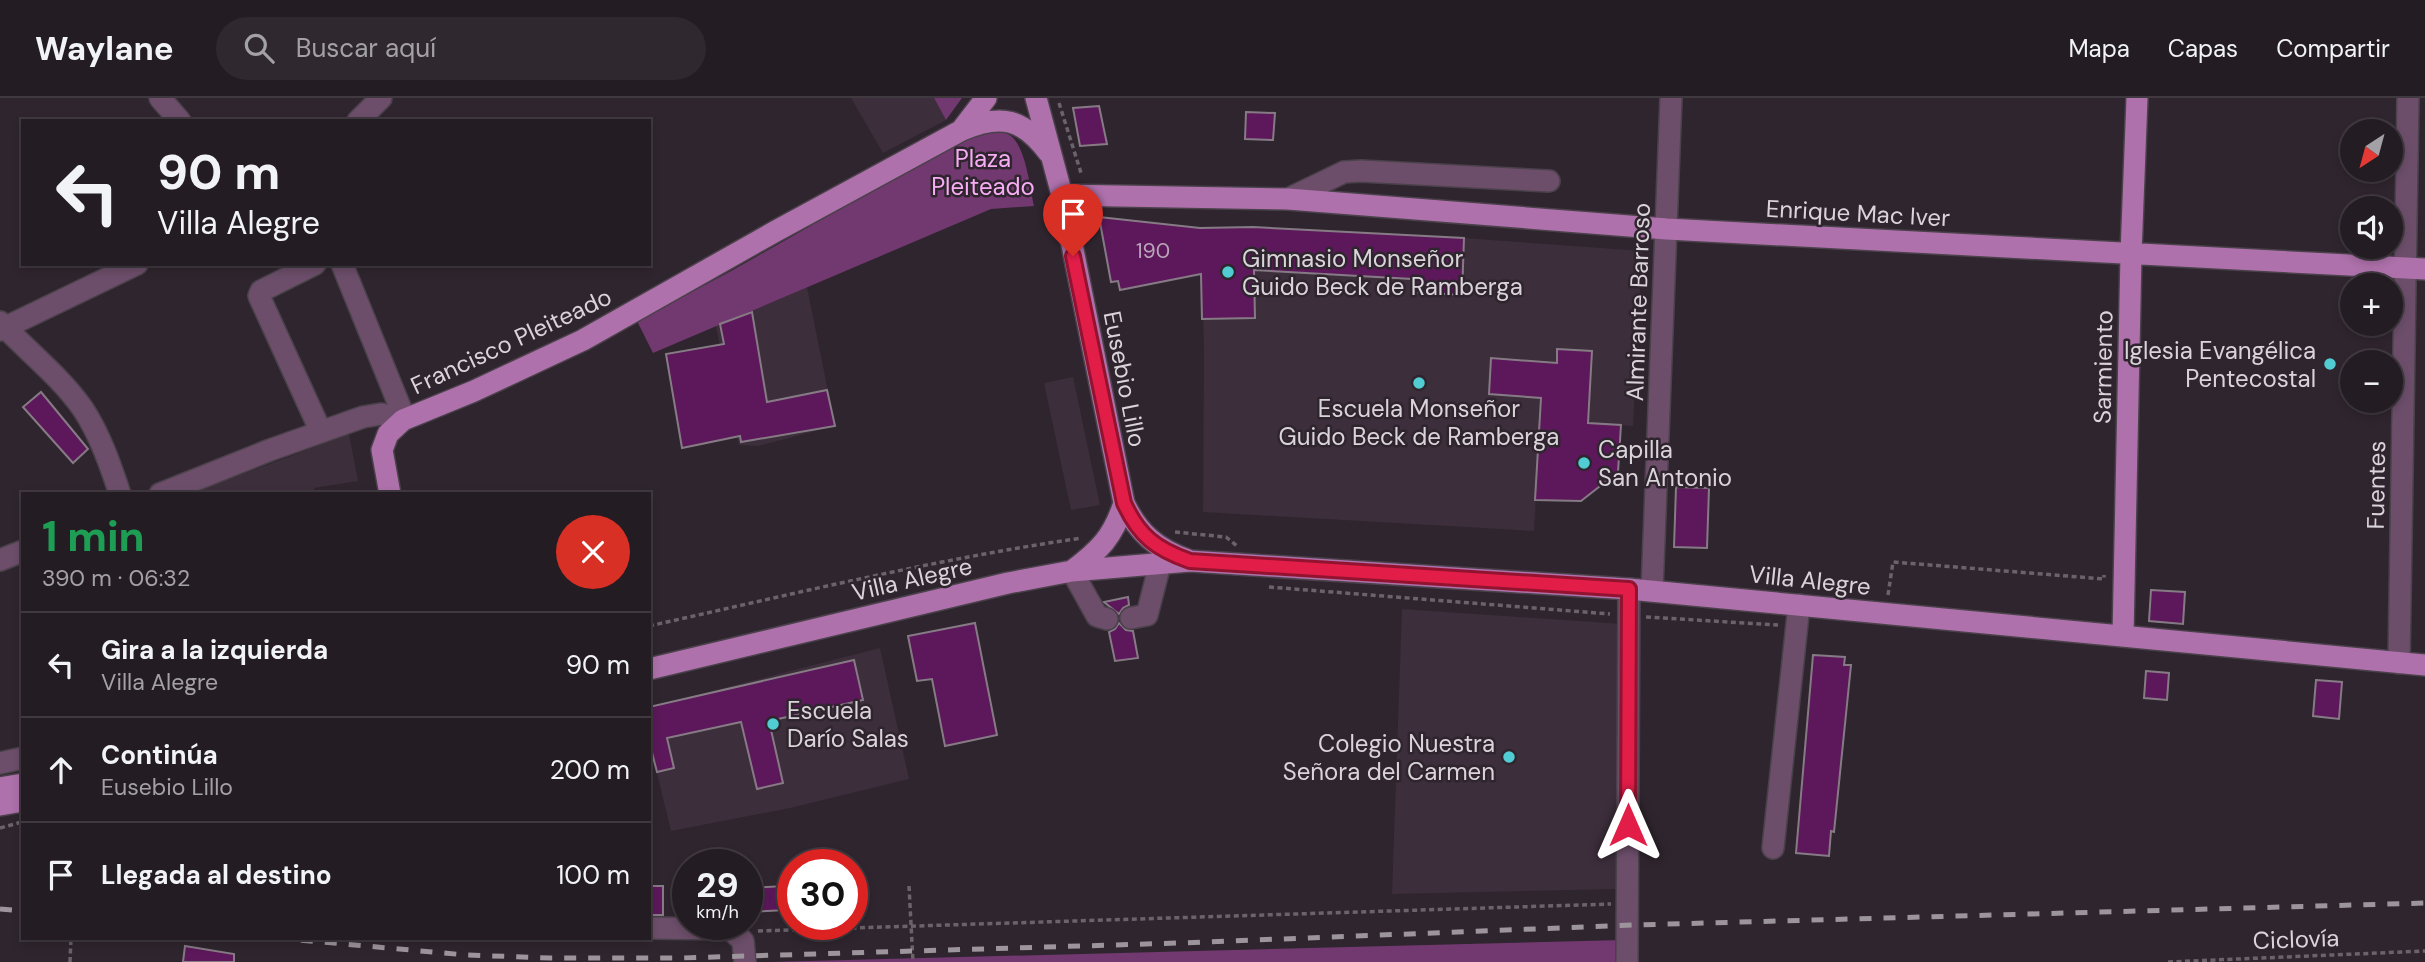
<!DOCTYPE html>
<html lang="es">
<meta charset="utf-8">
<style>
:root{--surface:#231c22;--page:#2f292f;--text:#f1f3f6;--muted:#a3a1a5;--line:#403a40}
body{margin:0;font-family:"DM Sans",sans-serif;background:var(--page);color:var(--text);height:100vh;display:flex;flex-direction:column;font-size:26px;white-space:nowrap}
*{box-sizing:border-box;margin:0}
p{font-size:23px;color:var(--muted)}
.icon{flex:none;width:38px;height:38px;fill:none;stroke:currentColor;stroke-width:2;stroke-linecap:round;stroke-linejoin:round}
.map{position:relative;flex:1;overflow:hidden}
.details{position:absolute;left:21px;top:394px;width:630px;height:448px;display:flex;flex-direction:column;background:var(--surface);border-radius:0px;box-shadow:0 4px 10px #0003,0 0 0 2px var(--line)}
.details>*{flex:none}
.guide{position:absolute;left:21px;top:21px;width:630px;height:147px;border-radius:0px;box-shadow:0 4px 10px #0003,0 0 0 2px var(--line);background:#231c22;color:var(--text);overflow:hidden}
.needle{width:46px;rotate:216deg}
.tools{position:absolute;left:2340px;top:21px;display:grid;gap:14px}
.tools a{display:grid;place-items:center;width:63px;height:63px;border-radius:50%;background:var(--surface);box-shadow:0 4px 10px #0003,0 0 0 2px var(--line);font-size:35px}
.speed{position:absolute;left:672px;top:751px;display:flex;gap:14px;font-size:35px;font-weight:700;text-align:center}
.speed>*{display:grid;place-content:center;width:91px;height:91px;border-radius:50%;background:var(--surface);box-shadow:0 4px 10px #0003,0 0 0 2px var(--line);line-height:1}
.speed small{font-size:18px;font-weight:400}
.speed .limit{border:10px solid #d22;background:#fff;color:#111}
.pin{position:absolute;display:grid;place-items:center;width:60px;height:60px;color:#fff;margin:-72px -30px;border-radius:50% 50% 50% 0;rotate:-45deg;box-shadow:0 0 7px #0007}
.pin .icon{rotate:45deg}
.me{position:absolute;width:77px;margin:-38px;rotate:0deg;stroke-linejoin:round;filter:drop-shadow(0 0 5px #0008)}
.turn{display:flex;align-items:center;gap:24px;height:147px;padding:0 21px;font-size:32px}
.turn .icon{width:91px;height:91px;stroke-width:2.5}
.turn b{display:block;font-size:49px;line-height:60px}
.round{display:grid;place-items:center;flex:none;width:74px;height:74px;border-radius:37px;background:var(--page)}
.overview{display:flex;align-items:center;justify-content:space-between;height:119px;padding:0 21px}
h1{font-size:42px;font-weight:800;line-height:52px;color:#1e9e55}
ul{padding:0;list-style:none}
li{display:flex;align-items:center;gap:21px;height:105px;padding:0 21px;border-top:2px solid var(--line)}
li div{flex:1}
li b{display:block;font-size:26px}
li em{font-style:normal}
header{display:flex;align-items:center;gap:42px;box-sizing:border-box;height:98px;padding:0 35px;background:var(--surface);border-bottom:2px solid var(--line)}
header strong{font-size:33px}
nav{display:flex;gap:38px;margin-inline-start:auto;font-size:24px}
.search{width:490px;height:63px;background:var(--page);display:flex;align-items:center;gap:18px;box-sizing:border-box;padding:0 24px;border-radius:38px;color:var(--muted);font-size:26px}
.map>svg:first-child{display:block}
</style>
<header>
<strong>Waylane</strong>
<div class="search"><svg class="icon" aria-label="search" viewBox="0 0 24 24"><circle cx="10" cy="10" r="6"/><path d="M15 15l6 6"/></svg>Buscar aquí</div>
<nav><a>Mapa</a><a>Capas</a><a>Compartir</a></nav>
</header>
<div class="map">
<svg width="2425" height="864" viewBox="0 0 2425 864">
<rect width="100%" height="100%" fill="#2f252e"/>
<path fill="#3c2e3b" d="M 851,0 L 934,0 L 946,22 L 883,55 Z
M 1253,129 L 1464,140 L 1642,153 L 1633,328 L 1540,322 L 1534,433 L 1203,414 L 1204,248 L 1200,130 Z
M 807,189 L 835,328 L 758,348 L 739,347 L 716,228 Z
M 1073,279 L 1100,407 L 1071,412 L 1044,285 Z
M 349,336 L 358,383 L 314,390 L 315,395 L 192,395 Z
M 1402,511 L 1623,526 L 1618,791 L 1392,796 Z
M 880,550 L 909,681 L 790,710 L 671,733 L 649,643 L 649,609 Z"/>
<path fill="#723970" d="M 934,0 L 962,0 L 946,22 Z
M 984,32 C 992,33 1004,33 1011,38 C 1026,50 1030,90 1034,108 L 991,111 L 653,255 L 637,223 L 733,172 L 970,37 Z
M 1623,842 L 1623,864 L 770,864 Z"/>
<path fill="#5c185a" stroke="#867b85" stroke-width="2" d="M 1099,8 L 1107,46 L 1080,48 L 1073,10 Z
M 1246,14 L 1275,15 L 1273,42 L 1245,41 Z
M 1099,119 L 1200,130 L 1253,129 L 1464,140 L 1462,197 L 1413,194 L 1412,181 L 1254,172 L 1255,220 L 1202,221 L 1201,176 L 1120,192 L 1118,183 L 1111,184 Z
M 752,214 L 767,304 L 827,292 L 835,328 L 741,344 L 740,338 L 682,350 L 666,256 L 724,246 L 720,226 Z
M 1557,251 L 1592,253 L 1588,325 L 1621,327 L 1618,374 L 1581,403 L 1535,402 L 1541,300 L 1489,296 L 1491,260 L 1557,265 Z
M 41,294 L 88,351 L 73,365 L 23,309 Z
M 1676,389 L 1709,390 L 1707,450 L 1674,449 Z
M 2151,492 L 2185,494 L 2183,526 L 2149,523 Z
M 1128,499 L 1129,507 L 1123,510 L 1119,516 L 1104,504 Z
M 975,525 L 997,637 L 945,648 L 932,581 L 917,583 L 908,538 Z
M 1119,525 L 1126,532 L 1133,533 L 1138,560 L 1115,563 L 1109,534 L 1115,531 Z
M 1813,557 L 1845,559 L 1844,567 L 1851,567 L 1834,734 L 1831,733 L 1829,758 L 1796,755 Z
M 854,562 L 863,602 L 769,623 L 783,685 L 757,691 L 741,624 L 667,640 L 674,670 L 657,674 L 649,643 L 649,609 Z
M 2146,573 L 2169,575 L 2167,602 L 2144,600 Z
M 2316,582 L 2342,584 L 2339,621 L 2313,618 Z
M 649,788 L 663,788 L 663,817 L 649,817 Z
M 785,788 L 786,812 L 747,814 L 747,790 Z
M 185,848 L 234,856 L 234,864 L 183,864 Z"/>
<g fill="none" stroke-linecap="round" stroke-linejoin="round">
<g stroke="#4a414a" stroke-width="24">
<path id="minor" d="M 160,0 L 180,23
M 358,23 L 381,0
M 1288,101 L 1344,74 L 1361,73 L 1549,83
M 315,166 L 261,193 L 259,198 L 321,334
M 0,224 C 27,253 60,278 83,311 C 100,337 110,366 120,396
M 0,232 L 137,166
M 160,396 L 270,352 L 363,319 L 381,316 L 403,322 L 400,309 L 342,166
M 0,462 L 23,453
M 1072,473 L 1097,518 L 1107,521
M 1652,493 L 1671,0
M 1131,520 L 1147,517 L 1160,466
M 2399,565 L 2408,0
M 0,665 L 23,660
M 1773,750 L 1799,507
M 649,830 L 730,831 L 743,843 L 745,864
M 1627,864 L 1629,491"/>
</g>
<g stroke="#4a414a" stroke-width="24">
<path id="major" d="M 1036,0 L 1062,97 L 1124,405 C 1138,435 1157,451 1188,462
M 963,30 L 986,0
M 1062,97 L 1288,101 L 1667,131 L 2425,171
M 390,396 L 382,352 L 388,336 L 403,322 L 474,293 L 583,242 L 776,133 L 962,32 C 1002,15 1023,21 1049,55
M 1072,473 C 1100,452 1113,439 1124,405
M 2123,538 L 2131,156 L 2137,0
M 649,571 L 1008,485 L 1072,473 L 1190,463 L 1629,491 L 2425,567
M 0,690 L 23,686
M 0,707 L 23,703"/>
</g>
<path stroke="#6b626a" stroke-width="3.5" stroke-dasharray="5 3.5" stroke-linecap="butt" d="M 1059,5 L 1082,78
M 1175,434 L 1226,439 L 1237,448
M 1269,489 L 1610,516
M 1888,497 L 1893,464 L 2104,481 L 2104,477
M 1646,519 L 1778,527
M 649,528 C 793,496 936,461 1082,440
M 0,730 L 22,724
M 909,788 L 913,864
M 758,833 L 1611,806
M 70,864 L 71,840
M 2168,864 L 2425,853"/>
<use href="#minor" stroke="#6c4e6a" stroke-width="21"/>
<use href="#major" stroke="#ae71ab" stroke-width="21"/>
<path stroke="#9d959c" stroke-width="5" stroke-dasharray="12 12" stroke-linecap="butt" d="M 0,811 L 23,813
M 277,840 L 466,857 L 550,860 L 680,860 L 1180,845 L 1634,827 L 2425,805"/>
</g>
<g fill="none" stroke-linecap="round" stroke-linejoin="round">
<g stroke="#92132f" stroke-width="18">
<path id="route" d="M 1073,158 L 1124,405 C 1139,438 1156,451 1190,463 L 1629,491 L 1628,727"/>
</g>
<use href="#route" stroke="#e11d48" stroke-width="12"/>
</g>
<g fill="#51ccd3" stroke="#2f252e" stroke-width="2.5">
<circle cx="1228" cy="174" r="7"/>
<circle cx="2330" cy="266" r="7"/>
<circle cx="1419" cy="285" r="7"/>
<circle cx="1584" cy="365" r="7"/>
<circle cx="773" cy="626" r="7"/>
<circle cx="1509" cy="659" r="7"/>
</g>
<g text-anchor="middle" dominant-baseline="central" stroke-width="5" stroke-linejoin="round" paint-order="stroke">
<g font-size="21" fill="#baa5ba">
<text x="1153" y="153">190</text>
</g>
<g font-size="24" fill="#f8acf4" stroke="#2f252e">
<text x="983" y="60">Plaza<tspan x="983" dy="28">Pleiteado</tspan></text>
</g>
<g font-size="24" fill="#dad4da" stroke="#2f252e">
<text transform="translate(1858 115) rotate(3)">Enrique Mac Iver</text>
<text transform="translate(1638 204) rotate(-88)">Almirante Barroso</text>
<text transform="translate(511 243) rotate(-25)">Francisco Pleiteado</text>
<text transform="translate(2103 269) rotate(-89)">Sarmiento</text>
<text transform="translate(1125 281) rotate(79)">Eusebio Lillo</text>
<text transform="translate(2376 387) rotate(-89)">Fuentes</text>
<text transform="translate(912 481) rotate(-13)">Villa Alegre</text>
<text transform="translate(1810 482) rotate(6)">Villa Alegre</text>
<text transform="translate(2296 841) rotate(-2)">Ciclovía</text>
</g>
<g font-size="24" fill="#dad4da" stroke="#2f252e" text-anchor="start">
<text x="1242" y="160">Gimnasio Monseñor<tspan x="1242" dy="28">Guido Beck de Ramberga</tspan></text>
<text x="2316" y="252" text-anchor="end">Iglesia Evangélica<tspan x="2316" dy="28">Pentecostal</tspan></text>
<text x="1419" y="310" text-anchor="middle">Escuela Monseñor<tspan x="1419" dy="28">Guido Beck de Ramberga</tspan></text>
<text x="1598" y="351">Capilla<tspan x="1598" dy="28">San Antonio</tspan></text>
<text x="787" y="612">Escuela<tspan x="787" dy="28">Darío Salas</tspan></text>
<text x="1495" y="645" text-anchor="end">Colegio Nuestra<tspan x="1495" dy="28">Señora del Carmen</tspan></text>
</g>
</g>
</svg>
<div class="tools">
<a><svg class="needle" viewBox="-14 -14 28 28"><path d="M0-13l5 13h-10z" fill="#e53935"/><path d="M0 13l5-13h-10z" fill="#a3a1a5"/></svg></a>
<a><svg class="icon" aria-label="sound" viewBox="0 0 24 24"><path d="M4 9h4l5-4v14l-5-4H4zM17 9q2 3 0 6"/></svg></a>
<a>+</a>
<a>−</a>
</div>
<div class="speed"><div>29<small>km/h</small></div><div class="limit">30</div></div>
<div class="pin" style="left:1073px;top:158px;background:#d93025"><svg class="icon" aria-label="arrive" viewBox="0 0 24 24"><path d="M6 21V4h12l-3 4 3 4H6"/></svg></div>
<svg class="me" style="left:1628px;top:727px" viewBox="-20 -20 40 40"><path d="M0-17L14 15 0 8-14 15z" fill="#e11d48" stroke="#fff" stroke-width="4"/></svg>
<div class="guide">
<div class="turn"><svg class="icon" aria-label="left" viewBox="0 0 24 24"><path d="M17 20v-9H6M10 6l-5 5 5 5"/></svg><div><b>90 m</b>Villa Alegre</div></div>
</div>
<section class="details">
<div class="overview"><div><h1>1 min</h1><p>390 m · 06:32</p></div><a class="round" style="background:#d93025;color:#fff"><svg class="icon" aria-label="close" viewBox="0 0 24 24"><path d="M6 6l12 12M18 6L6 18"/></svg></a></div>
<ul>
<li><svg class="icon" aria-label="left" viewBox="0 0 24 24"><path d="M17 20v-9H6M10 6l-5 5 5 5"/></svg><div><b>Gira a la izquierda</b><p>Villa Alegre</p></div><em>90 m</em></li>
<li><svg class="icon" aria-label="ahead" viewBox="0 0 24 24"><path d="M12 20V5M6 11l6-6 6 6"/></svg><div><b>Continúa</b><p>Eusebio Lillo</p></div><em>200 m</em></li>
<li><svg class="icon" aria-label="arrive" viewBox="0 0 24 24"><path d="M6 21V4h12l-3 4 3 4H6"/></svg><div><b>Llegada al destino</b></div><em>100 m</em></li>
</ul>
</section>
</div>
